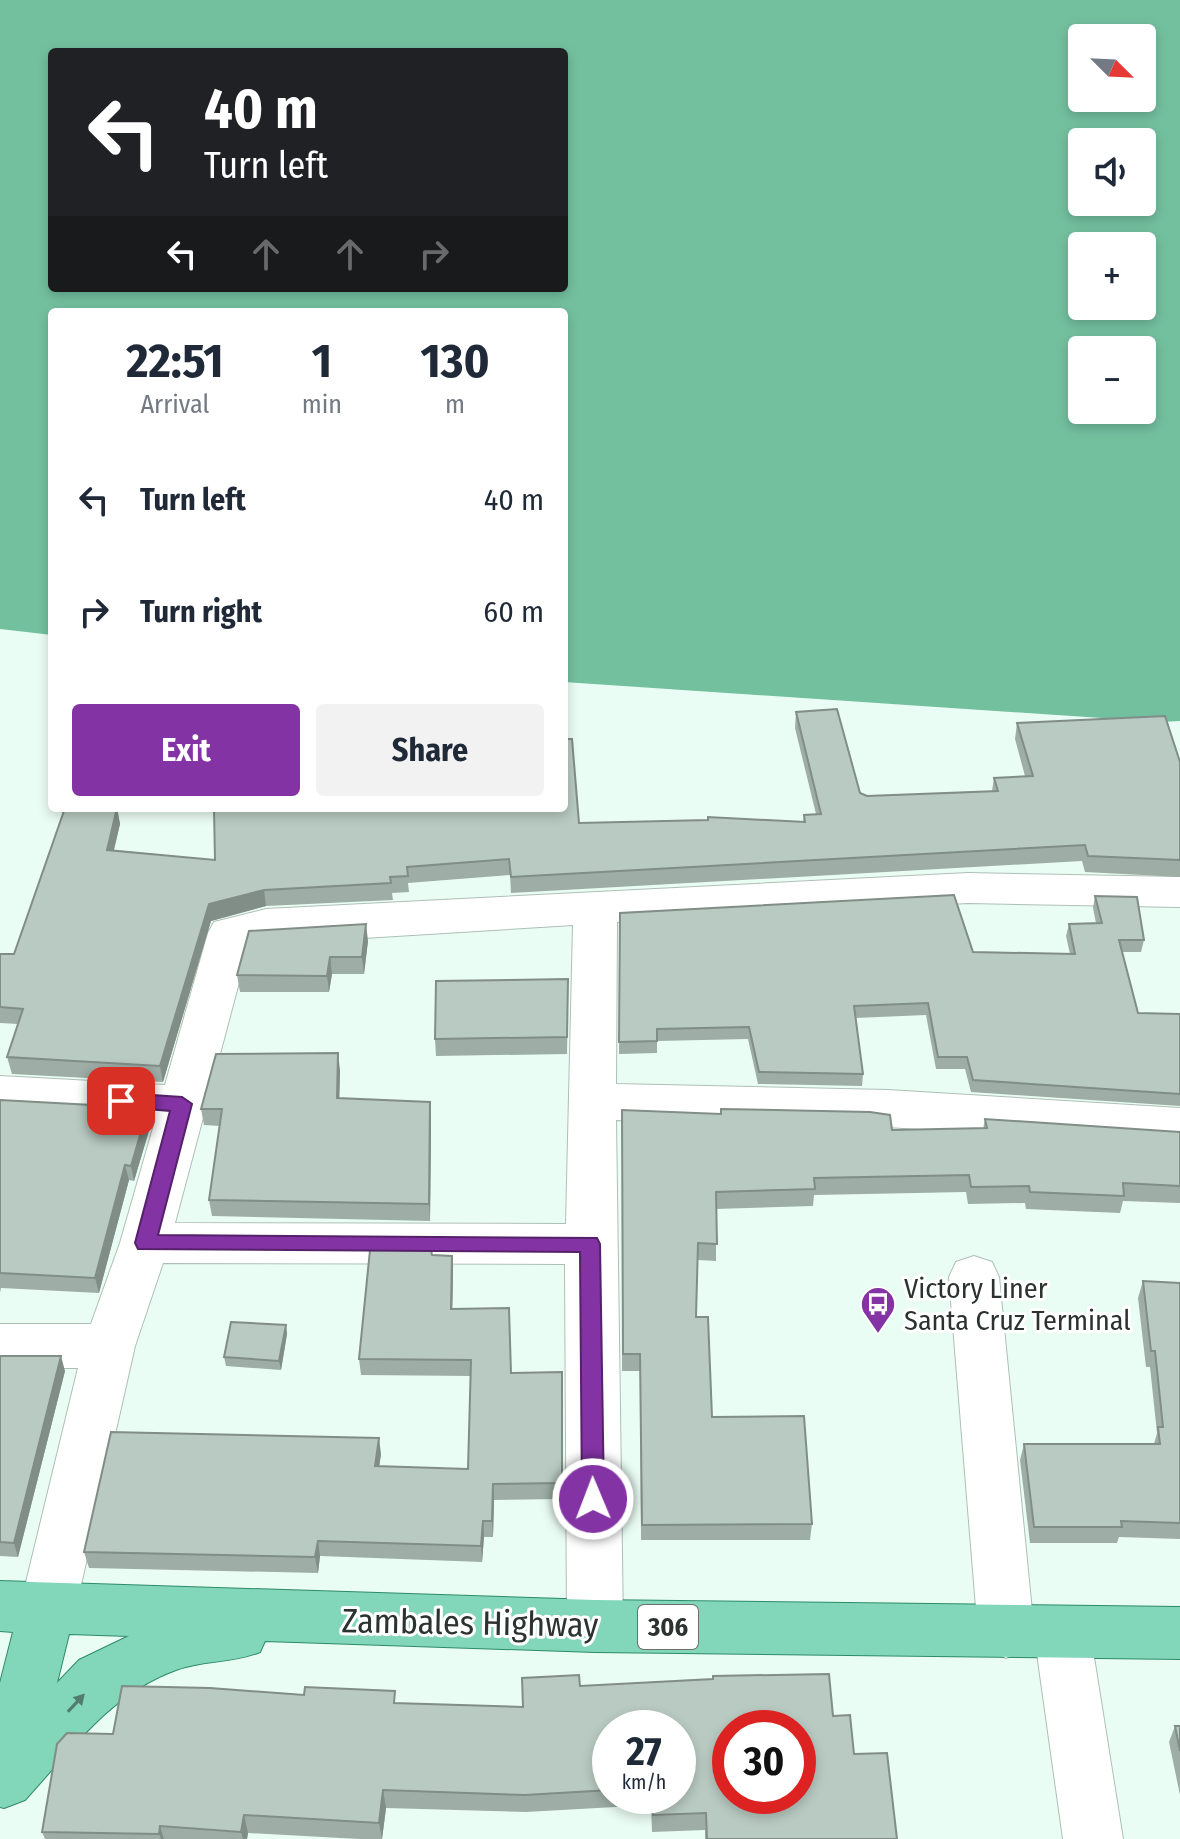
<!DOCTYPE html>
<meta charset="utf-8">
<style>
:root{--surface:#fff;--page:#f2f2f3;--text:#1f2937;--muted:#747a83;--accent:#8333a3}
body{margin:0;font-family:"Fira Sans Condensed",sans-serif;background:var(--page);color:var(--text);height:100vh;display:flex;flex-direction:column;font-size:30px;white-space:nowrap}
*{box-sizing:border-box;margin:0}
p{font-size:26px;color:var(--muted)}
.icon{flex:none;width:44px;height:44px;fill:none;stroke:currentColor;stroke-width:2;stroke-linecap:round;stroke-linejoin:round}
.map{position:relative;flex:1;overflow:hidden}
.sheet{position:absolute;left:48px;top:308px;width:520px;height:504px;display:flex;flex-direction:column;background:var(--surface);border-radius:8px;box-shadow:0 4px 12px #0003}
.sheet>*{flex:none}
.guide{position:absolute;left:48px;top:48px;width:520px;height:244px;border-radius:8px;box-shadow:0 4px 12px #0003;background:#202124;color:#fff;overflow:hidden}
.needle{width:52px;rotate:114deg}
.fabs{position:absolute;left:1068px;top:24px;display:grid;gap:16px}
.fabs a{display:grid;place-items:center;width:88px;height:88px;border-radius:8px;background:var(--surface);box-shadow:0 4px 12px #0003;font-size:40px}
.speed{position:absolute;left:592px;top:1710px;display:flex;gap:16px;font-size:40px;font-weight:700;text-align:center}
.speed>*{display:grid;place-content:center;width:104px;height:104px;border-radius:50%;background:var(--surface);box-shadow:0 4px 12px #0003;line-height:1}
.speed small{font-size:20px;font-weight:400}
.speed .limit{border:12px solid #d22;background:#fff;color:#111}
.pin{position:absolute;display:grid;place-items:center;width:68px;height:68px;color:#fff;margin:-34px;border-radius:16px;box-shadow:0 4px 12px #0006}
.me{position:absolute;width:88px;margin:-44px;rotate:359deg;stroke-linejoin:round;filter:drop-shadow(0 0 6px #0008)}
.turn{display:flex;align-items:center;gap:28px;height:168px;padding:0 24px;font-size:36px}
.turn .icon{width:104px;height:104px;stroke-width:2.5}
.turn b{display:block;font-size:56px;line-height:68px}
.lanes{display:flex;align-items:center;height:76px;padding:0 24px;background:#0003;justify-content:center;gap:40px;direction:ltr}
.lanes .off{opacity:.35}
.eta{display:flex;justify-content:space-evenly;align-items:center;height:136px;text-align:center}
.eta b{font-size:48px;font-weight:700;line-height:56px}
.primary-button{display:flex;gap:16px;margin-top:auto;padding:16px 24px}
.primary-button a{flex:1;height:92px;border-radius:8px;background:var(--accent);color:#fff;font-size:32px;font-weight:700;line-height:92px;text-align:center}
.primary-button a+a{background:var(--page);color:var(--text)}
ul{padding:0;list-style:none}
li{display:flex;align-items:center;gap:24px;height:112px;padding:0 24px}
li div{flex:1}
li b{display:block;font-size:30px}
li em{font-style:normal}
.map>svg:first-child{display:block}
</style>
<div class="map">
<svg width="1180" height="1839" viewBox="0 0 1180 1839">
<rect width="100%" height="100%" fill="#eafdf4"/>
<path fill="#73c09f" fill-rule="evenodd" d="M 0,0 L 1180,0 L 1180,721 L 1161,722 L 564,682 L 564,312 L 52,312 L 52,635 L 0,629 ZM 1082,38 L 1142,38 L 1142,98 L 1082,98 ZM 52,52 L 564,52 L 564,288 L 52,288 ZM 1082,142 L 1142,142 L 1142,202 L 1082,202 ZM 1082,246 L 1142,246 L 1142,306 L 1082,306 ZM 1082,350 L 1142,350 L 1142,410 L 1082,410 Z"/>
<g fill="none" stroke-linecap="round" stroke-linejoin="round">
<g stroke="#aebfb7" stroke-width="2">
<path id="minor" d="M 968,873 L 1180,877 L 1180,907 L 968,903 L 617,922 L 616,1084 L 888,1090 L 1180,1108 L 1180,1146 L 888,1127 L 616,1120 L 623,1626 L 615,1644 L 595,1652 L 575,1644 L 567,1626 L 565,1264 L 163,1263 L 135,1346 L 76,1607 L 68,1625 L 48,1632 L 28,1625 L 20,1607 L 78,1368 L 0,1368 L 0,1324 L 91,1324 L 120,1243 L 155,1121 L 0,1112 L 0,1076 L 165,1085 L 208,933 L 214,922 L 266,909 ZM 573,925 L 566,1224 L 175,1223 L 249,945 Z
M 974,1256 L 992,1262 L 999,1277 L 1034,1631 L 1042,1614 L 1062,1606 L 1082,1614 L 1090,1632 L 1123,1839 L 1063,1839 L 1034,1632 L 1026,1650 L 1006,1658 L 986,1650 L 978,1632 L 949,1277 L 956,1262 Z"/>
</g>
<g stroke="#2d8b6a" stroke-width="2">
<path id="major" d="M 0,1581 L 595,1600 L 1180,1607 L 1180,1659 L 595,1652 L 265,1641 L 260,1652 C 233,1663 203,1660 176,1670 C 111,1693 70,1751 25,1800 L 4,1808 L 0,1807 L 0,1683 L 13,1632 L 0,1631 ZM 69,1634 L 129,1636 L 79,1660 L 57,1683 Z"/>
</g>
<use href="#minor" fill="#fff" fill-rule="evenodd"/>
<use href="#major" fill="#82d6b9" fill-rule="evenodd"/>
</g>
<path fill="#9eaea6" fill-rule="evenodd" d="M 796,712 L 860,793 L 867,796 L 992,791 L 994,778 L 1025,776 L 1015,739 L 1017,723 L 1180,762 L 1180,877 L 1085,872 L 1082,861 L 511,893 L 510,875 L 408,883 L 409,892 L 392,893 L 393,900 L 266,906 L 211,921 L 163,1082 L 12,1074 L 7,1057 L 18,1024 L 0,1023 L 0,954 L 14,954 L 117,808 L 120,824 L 114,850 L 215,860 L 579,823 L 803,822 L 804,815 L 816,814 L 795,728 Z
M 1095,896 L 1144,940 L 1141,952 L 1122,952 L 1138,1013 L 1180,1014 L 1180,1106 L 971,1092 L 965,1069 L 936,1069 L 926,1015 L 855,1018 L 863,1074 L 862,1086 L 758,1084 L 748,1039 L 657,1041 L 657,1053 L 619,1054 L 620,913 L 973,952 L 1070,954 L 1066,936 L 1069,924 L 1096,923 L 1093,908 Z
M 368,941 L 364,974 L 332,974 L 329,992 L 240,992 L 237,975 Z
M 568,996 L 567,1054 L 436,1056 L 435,1039 Z
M 340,1070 L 339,1099 L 430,1102 L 431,1119 L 430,1221 L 212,1216 L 209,1200 L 220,1126 L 204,1125 L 201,1109 Z
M 0,1100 L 151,1124 L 134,1181 L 129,1180 L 99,1293 L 1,1288 L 0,1293 Z
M 721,1109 L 892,1130 L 983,1129 L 985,1119 L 1180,1132 L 1180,1203 L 1123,1201 L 1120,1213 L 1026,1209 L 1025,1203 L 968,1204 L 966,1192 L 814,1195 L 813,1206 L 716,1209 L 716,1261 L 698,1260 L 696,1317 L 712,1417 L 812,1524 L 810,1540 L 641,1540 L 640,1371 L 622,1371 L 622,1110 L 720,1114 Z
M 432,1255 L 452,1256 L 453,1272 L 452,1309 L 511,1373 L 562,1372 L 563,1499 L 494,1500 L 493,1537 L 484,1537 L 482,1562 L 320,1556 L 318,1573 L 89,1568 L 84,1552 L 381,1454 L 379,1466 L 468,1469 L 471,1376 L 361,1375 L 359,1359 Z
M 1143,1281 L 1180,1283 L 1180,1539 L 1119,1537 L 1117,1543 L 1030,1543 L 1020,1460 L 1024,1444 L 1154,1444 L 1157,1433 L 1150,1367 L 1146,1367 L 1138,1298 Z
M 286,1325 L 287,1334 L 281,1370 L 226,1366 L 224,1357 Z
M 0,1356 L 65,1371 L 18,1557 L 0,1556 Z
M 580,1686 L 833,1716 L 854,1754 L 897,1839 L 705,1839 L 705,1830 L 652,1832 L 651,1805 L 526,1812 L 386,1808 L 382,1839 L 359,1839 L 248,1833 L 247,1839 L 45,1839 L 42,1832 L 113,1734 L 396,1703 L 523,1707 ZM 610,1728 L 678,1796 L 610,1796 Z
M 1175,1726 L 1180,1726 L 1180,1795 L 1169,1742 Z"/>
<path fill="#818d87" d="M 117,808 L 120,824 L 110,866 L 107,850 Z
M 264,890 L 266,906 L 211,921 L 163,1082 L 160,1066 L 209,904 Z
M 366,924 L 368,941 L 364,974 L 362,957 Z
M 330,957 L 332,974 L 329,992 L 327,976 Z
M 338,1053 L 340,1070 L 339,1115 L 337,1098 Z
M 430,1102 L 431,1119 L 430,1221 L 429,1204 Z
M 148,1108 L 151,1124 L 134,1181 L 131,1166 Z
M 125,1165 L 129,1180 L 99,1293 L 95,1278 Z
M 452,1256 L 453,1272 L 452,1326 L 451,1309 Z
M 286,1325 L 287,1334 L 281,1370 L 279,1361 Z
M 61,1356 L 65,1371 L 18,1557 L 14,1543 Z
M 379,1438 L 381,1454 L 377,1482 L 375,1466 Z
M 493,1484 L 494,1500 L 493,1537 L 492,1521 Z
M 483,1521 L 484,1537 L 482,1562 L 481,1546 Z
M 318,1541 L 320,1556 L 318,1573 L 315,1557 Z
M 383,1790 L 386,1808 L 382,1839 L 379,1823 Z
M 244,1815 L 248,1833 L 247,1839 L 243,1839 L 241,1832 Z
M 160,1826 L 164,1839 L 161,1839 L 159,1834 Z"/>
<path fill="#b8cac1" stroke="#818d87" stroke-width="2" fill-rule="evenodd" d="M 837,709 L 860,793 L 867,796 L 998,791 L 994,778 L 1033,776 L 1017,723 L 1165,716 L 1180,762 L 1180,860 L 1088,856 L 1085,845 L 511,877 L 509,859 L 407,867 L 408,876 L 390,877 L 391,883 L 264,890 L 209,904 L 160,1066 L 7,1057 L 23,1009 L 0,1007 L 0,954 L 14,954 L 65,808 L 117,808 L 107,850 L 215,860 L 214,810 L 240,808 L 564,808 L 564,739 L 572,739 L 579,823 L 708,820 L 708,817 L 805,822 L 804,815 L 821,814 L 796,712 Z
M 954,895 L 973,952 L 1075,954 L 1069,924 L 1102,923 L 1095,896 L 1137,897 L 1144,940 L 1119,940 L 1138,1013 L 1180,1014 L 1180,1094 L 973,1080 L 967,1057 L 938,1057 L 928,1003 L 854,1006 L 863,1074 L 759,1072 L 749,1027 L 657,1029 L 657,1041 L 619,1042 L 620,913 Z
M 366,924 L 362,957 L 330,957 L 327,976 L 237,975 L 249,931 Z
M 568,979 L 567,1037 L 435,1039 L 436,981 Z
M 338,1053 L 337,1098 L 430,1102 L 429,1204 L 209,1200 L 222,1109 L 201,1109 L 216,1054 Z
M 0,1100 L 148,1108 L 131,1166 L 125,1165 L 95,1278 L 0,1273 Z
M 721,1109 L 870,1112 L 890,1115 L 892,1130 L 987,1128 L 985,1119 L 1180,1132 L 1180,1186 L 1123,1183 L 1124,1196 L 1030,1192 L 1029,1186 L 971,1187 L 969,1175 L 814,1178 L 815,1189 L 716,1192 L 717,1244 L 698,1243 L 696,1317 L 708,1317 L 712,1417 L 804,1416 L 812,1524 L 642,1525 L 640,1354 L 623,1354 L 622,1110 L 721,1114 Z
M 370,1250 L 431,1250 L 432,1255 L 452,1256 L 451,1309 L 509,1308 L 511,1373 L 562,1372 L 562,1483 L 493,1484 L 492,1521 L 483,1521 L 481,1546 L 318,1541 L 315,1557 L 84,1552 L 111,1432 L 379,1438 L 375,1466 L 468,1469 L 471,1360 L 359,1359 Z
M 1143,1281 L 1180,1283 L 1180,1523 L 1121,1521 L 1122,1527 L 1034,1527 L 1024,1444 L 1160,1444 L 1158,1427 L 1163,1427 L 1155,1351 L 1151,1351 Z
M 231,1322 L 286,1325 L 279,1361 L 224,1357 Z
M 0,1356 L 61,1356 L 14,1543 L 0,1542 Z
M 829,1674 L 833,1716 L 850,1715 L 854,1754 L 887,1753 L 897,1839 L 707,1839 L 706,1813 L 653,1815 L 652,1796 L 678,1796 L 678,1728 L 610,1728 L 610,1790 L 525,1795 L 383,1790 L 379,1823 L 244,1815 L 241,1832 L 160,1826 L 159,1834 L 42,1832 L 57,1744 L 67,1733 L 113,1734 L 122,1686 L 210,1688 L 304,1695 L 305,1687 L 395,1691 L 394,1703 L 523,1707 L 522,1678 L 579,1675 L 580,1686 L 713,1679 L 713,1676 ZM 730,1728 L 798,1728 L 798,1796 L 730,1796 Z
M 1175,1726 L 1180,1726 L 1180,1751 Z"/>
<defs><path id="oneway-solid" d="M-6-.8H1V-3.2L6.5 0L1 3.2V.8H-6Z" transform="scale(2)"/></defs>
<use fill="#527c6d" href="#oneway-solid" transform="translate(76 1703) rotate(-47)"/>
<path fill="#8333a3" stroke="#55216a" stroke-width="2" d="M 121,1093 L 182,1097 L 192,1104 L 158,1235 L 597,1238 L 600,1244 L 604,1499 L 601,1506 L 593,1509 L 585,1506 L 582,1499 L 580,1252 L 138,1249 L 135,1243 L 170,1111 L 114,1106 L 111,1101 Z"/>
<defs>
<g id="bus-pin" transform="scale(1.8)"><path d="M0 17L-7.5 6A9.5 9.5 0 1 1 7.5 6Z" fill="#8333a3" stroke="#fff"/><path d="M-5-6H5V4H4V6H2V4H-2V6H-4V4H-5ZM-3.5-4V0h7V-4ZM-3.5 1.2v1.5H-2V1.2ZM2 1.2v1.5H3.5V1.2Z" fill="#fff"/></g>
</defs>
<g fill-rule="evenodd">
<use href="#bus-pin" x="878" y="1304"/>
</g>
<g text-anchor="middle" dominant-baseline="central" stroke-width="6" stroke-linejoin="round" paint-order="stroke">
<rect fill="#fff" stroke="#6b706d" stroke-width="2" x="638" y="1605" width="60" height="44" rx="6"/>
<g font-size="26" font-weight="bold" fill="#2b322f">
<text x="668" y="1627">306</text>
</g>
<g font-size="28" fill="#2b322f" stroke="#fff" text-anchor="start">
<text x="904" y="1288">Victory Liner<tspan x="904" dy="32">Santa Cruz Terminal</tspan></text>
</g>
<g font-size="34" fill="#2b322f" stroke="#fff">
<text transform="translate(470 1623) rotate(1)">Zambales Highway</text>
</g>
</g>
</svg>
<div class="fabs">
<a><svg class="needle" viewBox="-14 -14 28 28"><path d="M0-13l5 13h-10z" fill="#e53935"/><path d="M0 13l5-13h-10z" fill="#747a83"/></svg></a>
<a><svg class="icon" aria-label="sound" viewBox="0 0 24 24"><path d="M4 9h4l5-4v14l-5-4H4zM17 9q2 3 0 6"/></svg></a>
<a>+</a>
<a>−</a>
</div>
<div class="speed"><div>27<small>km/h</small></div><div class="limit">30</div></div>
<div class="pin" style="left:121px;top:1101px;background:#d93025"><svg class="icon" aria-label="arrive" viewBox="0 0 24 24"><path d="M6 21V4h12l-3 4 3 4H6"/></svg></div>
<svg class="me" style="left:593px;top:1499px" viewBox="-20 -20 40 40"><circle r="17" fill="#8333a3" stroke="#fff" stroke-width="3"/><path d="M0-11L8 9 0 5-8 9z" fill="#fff"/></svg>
<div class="guide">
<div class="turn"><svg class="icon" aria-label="left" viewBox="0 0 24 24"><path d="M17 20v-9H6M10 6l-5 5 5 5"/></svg><div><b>40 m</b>Turn left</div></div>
<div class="lanes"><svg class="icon" aria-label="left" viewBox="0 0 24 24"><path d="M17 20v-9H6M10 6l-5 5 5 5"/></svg><svg class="icon off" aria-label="ahead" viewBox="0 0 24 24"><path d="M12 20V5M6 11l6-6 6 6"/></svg><svg class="icon off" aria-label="ahead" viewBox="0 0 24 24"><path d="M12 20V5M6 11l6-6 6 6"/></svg><svg class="icon off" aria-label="right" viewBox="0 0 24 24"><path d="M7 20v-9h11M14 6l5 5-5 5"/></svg></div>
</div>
<section class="sheet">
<div class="eta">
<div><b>22:51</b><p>Arrival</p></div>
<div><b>1</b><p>min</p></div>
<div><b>130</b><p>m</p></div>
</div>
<ul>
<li><svg class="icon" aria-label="left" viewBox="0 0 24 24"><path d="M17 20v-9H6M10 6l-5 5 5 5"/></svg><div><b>Turn left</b></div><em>40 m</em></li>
<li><svg class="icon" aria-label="right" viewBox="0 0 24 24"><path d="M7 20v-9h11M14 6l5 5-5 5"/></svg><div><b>Turn right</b></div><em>60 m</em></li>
</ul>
<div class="primary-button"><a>Exit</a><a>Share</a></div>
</section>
</div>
